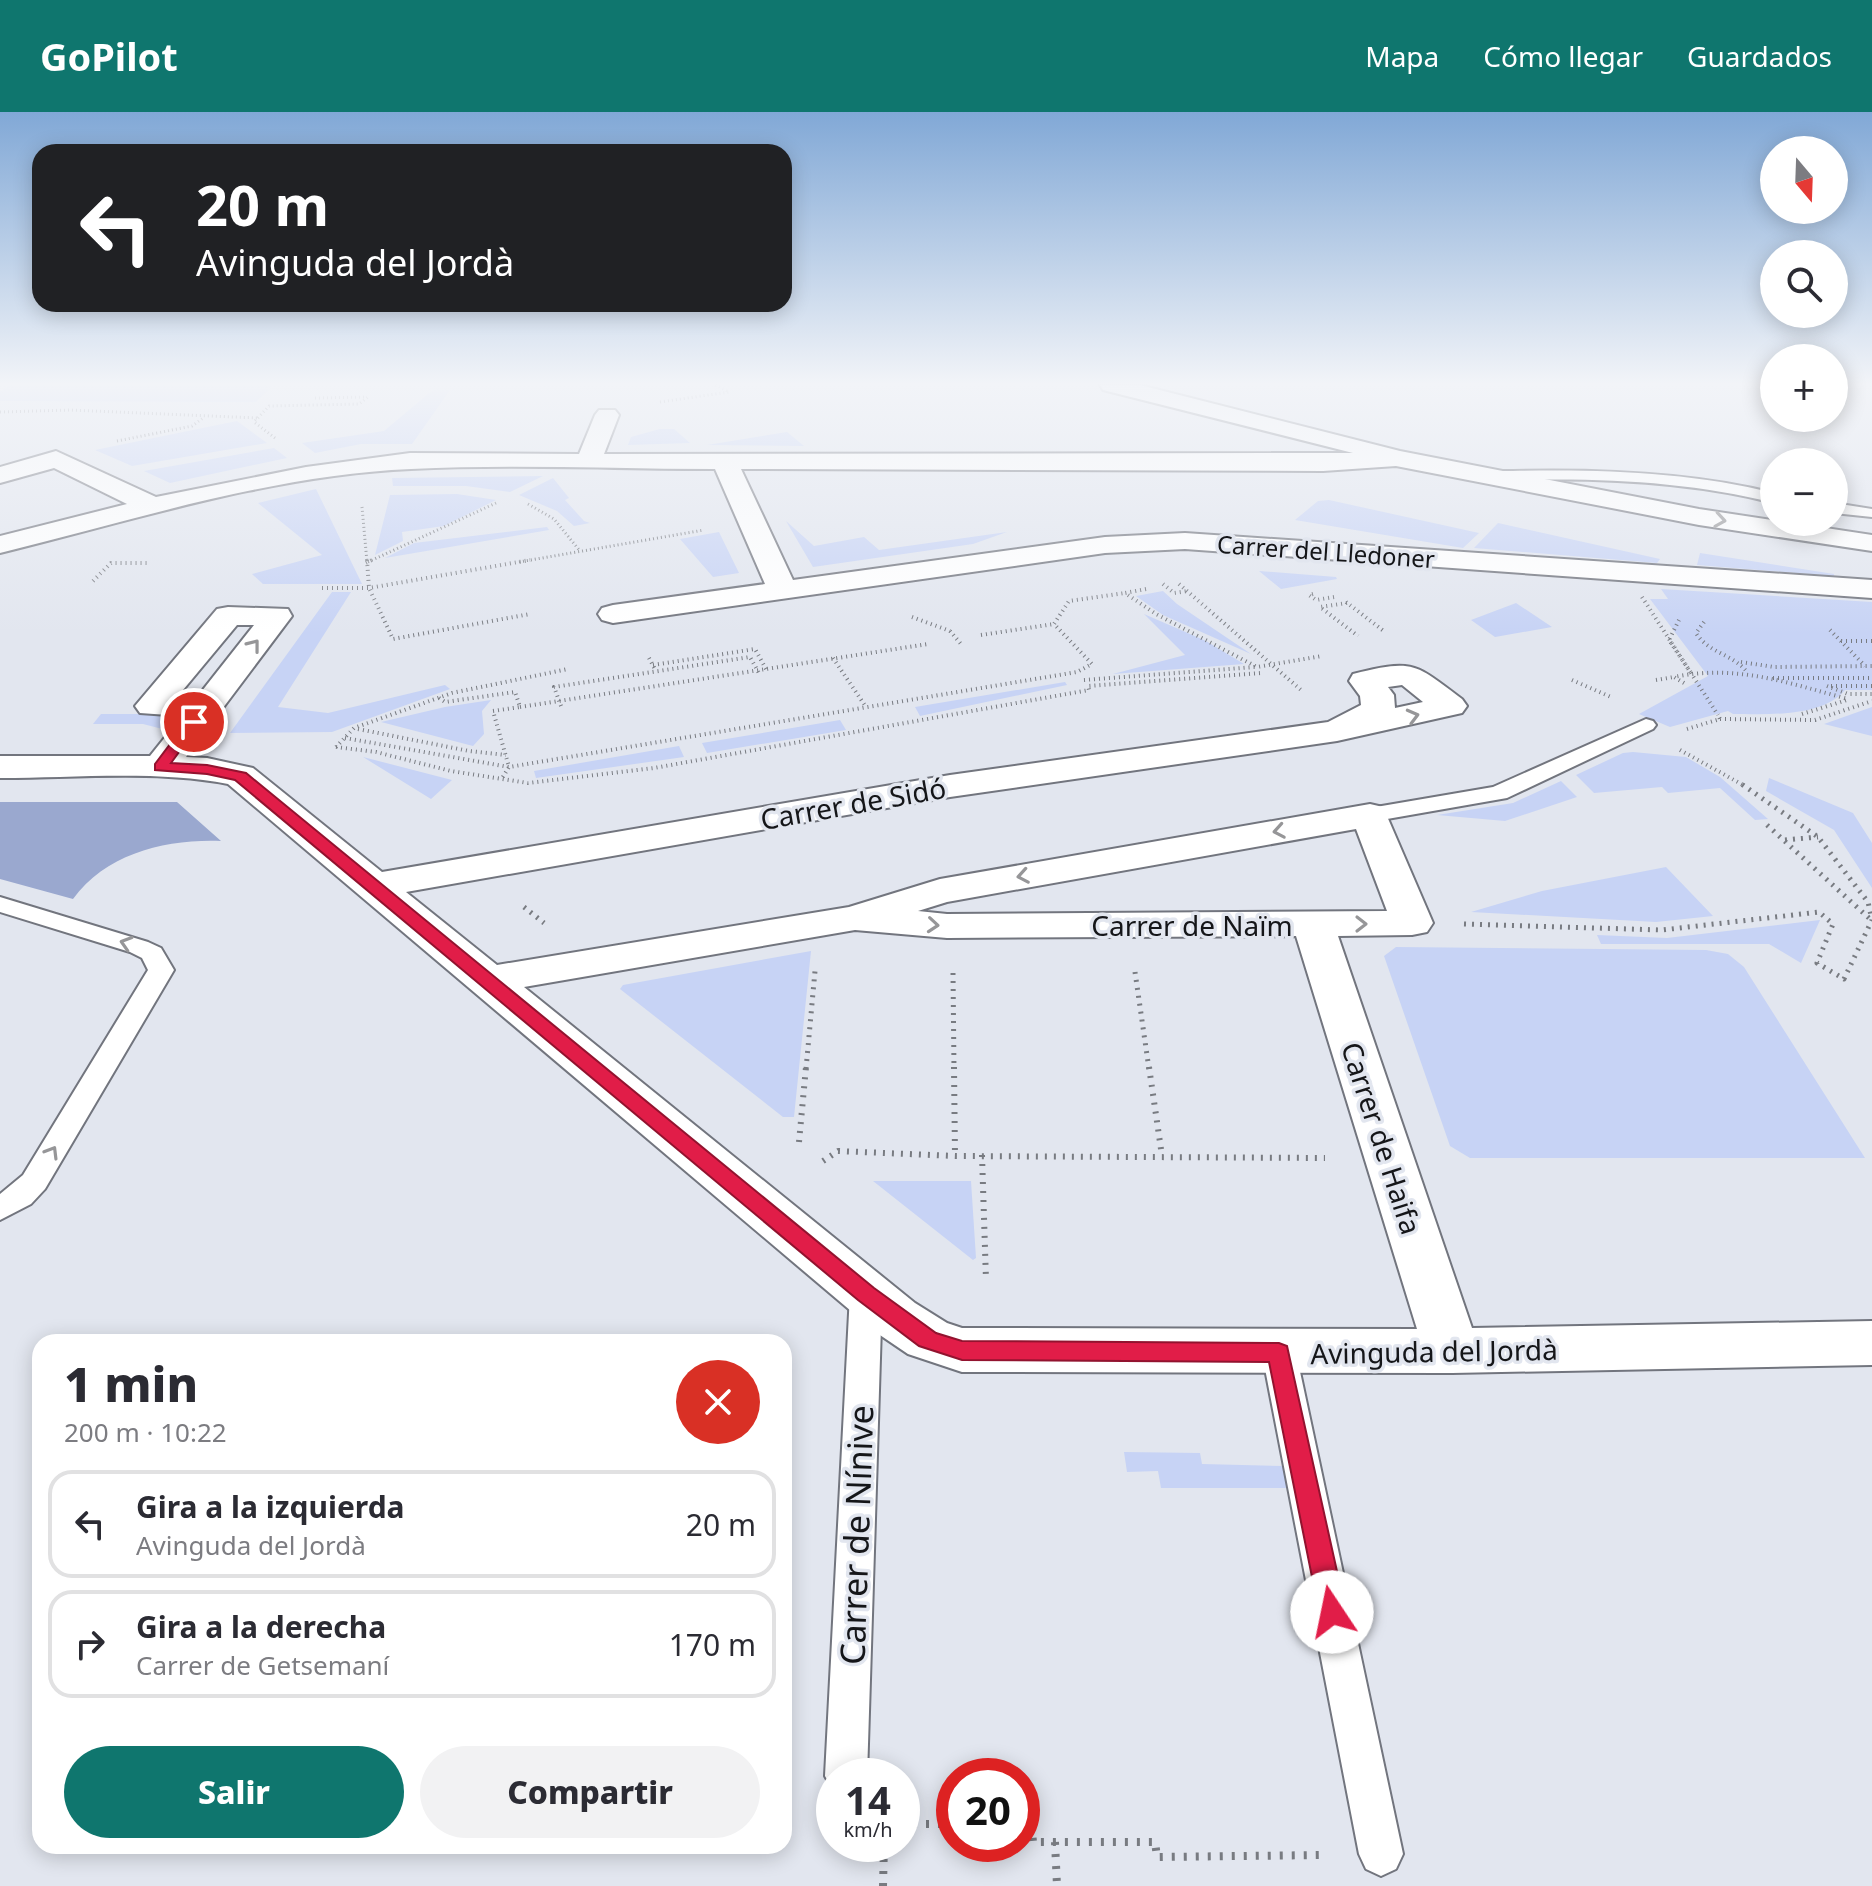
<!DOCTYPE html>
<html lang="es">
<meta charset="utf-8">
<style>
:root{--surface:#fff;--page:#f2f2f3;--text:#2b2b33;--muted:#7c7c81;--line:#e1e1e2;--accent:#0f766e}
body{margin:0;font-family:"Noto Sans",sans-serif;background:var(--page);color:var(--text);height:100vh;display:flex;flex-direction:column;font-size:30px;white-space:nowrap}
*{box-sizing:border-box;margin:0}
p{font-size:26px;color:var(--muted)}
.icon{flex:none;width:44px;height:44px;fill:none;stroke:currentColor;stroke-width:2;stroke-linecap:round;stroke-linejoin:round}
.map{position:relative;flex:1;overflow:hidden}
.details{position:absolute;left:32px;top:1222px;width:760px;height:520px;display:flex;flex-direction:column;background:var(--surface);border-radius:24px;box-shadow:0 4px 20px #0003}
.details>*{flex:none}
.banner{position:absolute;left:32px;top:32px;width:760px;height:168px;border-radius:24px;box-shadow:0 4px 20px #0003;background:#202124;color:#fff;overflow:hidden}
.needle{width:52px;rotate:161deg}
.controls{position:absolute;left:1760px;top:24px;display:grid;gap:16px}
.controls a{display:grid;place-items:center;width:88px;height:88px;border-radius:50%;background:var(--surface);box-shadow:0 4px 20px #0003;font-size:40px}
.speed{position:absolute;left:816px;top:1646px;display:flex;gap:16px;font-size:40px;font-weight:700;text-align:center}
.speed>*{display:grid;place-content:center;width:104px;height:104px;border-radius:50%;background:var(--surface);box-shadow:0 4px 20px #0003;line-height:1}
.speed small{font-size:20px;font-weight:400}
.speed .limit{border:12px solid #d22;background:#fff;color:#111}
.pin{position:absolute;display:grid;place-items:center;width:68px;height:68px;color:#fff;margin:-34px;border:4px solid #fff;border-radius:50%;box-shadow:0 2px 8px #0007}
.me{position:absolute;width:88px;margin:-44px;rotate:349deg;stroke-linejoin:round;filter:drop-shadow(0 0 6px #0008)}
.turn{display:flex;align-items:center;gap:28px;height:168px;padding:0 32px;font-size:36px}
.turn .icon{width:104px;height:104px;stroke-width:2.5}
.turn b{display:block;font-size:56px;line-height:68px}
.round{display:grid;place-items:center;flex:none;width:84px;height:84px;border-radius:42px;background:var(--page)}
.head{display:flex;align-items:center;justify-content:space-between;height:136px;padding:0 32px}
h1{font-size:48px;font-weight:800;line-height:60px}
.button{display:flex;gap:16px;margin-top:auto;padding:16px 32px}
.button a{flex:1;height:92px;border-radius:48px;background:var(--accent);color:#fff;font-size:32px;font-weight:800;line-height:92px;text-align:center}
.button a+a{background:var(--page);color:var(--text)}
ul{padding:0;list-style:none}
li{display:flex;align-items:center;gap:24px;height:108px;margin:0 16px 12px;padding:0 16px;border:4px solid var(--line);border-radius:24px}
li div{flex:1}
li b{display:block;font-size:30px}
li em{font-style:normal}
header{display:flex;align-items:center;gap:48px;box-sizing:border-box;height:112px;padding:0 40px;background:var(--accent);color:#fff}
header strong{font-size:38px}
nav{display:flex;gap:44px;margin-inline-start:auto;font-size:28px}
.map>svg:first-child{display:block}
</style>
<header>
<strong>GoPilot</strong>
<nav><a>Mapa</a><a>Cómo llegar</a><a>Guardados</a></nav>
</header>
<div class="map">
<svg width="1872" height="1774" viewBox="0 0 1872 1774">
<rect width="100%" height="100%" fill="#e2e6ef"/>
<path fill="#c7d3f5" d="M 10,273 L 273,273 L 256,290 L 0,289 L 0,280 Z
M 433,278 L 450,278 L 412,332 L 361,332 L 315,341 L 302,331 L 384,319 Z
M 237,309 L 267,331 L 132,354 L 95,338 Z
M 660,317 L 674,317 L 690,331 L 628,333 L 631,325 Z
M 787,320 L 804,334 L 707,333 Z
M 274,336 L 287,346 L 170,371 L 144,359 Z
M 543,364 L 510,380 L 466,374 L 393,374 L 392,366 Z
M 553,366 L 569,386 L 565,388 L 584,409 L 590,411 L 574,414 L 557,399 L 519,383 Z
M 316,377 L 362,472 L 263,472 L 252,462 L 322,443 L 258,391 Z
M 457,382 L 496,388 L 444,414 L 402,420 L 403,429 L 375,443 L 390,383 Z
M 1329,388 L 1479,421 L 1463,436 L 1295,408 L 1318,389 Z
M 786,409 L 814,434 L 864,425 L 879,438 L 1007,420 L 973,432 L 813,455 Z
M 1498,411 L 1660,447 L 1657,451 L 1474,436 Z
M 547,415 L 549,418 L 385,446 L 414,431 Z
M 719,420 L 739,461 L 713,465 L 680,427 Z
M 1700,441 L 1834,462 L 1834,464 L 1697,453 Z
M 1259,459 L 1336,465 L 1337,467 L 1281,477 Z
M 1661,477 L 1872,490 L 1872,578 L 1845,578 C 1822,606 1766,602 1733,602 L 1728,599 L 1670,615 L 1639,602 L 1708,564 L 1650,487 L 1668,487 Z
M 1163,479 L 1177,492 L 1251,542 L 1163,503 L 1136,484 Z
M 332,480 L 351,480 L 278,595 L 328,601 L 445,573 L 450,577 L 332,620 L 230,621 Z
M 1516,491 L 1552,515 L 1495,525 L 1471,508 Z
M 1144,502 L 1206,529 L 1244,552 L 1113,562 L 1185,543 Z
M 1065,570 L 1067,573 L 920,604 L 915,595 Z
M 491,588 L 482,599 L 484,622 L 473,634 L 381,610 L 445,595 Z
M 1872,595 L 1872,624 L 1824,612 Z
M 101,602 L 183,602 L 184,604 L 174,620 L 143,612 L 93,612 Z
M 840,608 L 846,618 L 707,641 L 702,631 Z
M 679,634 L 684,645 L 536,666 L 534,659 Z
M 1633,640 L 1686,645 L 1720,665 L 1768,707 L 1755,708 L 1720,676 L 1668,681 L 1662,675 L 1594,681 L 1576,663 L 1623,641 Z
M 363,645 L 452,668 L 431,687 Z
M 1769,666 L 1853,701 L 1872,731 L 1872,776 L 1834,718 L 1766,679 Z
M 1561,669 L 1577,685 L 1505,709 L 1437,703 L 1513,691 Z
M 1666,755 L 1713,804 L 1656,810 L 1471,800 L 1542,779 Z
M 1820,808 L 1801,851 L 1769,832 L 1601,832 L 1597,823 L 1667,826 Z
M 1396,835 L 1706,838 L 1728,842 L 1744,855 L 1865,1046 L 1470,1046 L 1450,1034 L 1384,844 Z
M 811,839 L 794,1005 L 783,1005 L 620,877 L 623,873 Z
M 873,1069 L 971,1069 L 976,1146 L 973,1148 Z
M 1124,1340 L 1200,1341 L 1202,1352 L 1283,1354 L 1287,1376 L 1161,1376 L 1158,1359 L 1127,1360 Z"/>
<path fill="#9aa8cf" d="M 0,690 L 177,690 L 221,729 C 166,727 107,741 73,787 L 0,767 Z"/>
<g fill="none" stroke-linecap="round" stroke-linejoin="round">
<g stroke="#72757e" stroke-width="4">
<path id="lane" d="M 1513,359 C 1598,357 1691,360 1774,381 L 1774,391 C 1684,368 1585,365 1492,369 L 1484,364 L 1492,359 Z
M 1834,391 L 1872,397 L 1872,405 L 1834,401 Z
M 1646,607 L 1653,609 L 1656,613 L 1653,617 L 1507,686 L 1370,710 L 1359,703 L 1370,696 L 1493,675 Z
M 0,785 L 148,830 L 161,836 L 174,858 L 45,1077 L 31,1092 L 0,1108 L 0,1082 L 23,1063 L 148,858 L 142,846 L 130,840 L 0,800 Z
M 866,1170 L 877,1173 L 882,1182 L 867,1664 L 834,1664 L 834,1680 L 825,1664 L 850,1182 L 855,1173 Z
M 1279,1228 L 1291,1232 L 1296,1241 L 1403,1742 L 1396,1757 L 1381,1764 L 1366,1757 L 1359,1742 L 1262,1241 L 1267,1232 Z"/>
</g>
<g stroke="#72757e" stroke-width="4">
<path id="street" d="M 1100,273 L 1140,273 L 1400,339 L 1699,397 L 1872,423 L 1872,439 L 1699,413 L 1396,354 L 1323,359 L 741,357 L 793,468 L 1105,425 L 1185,421 L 1872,468 L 1872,486 L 1185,437 L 1105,441 L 613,511 L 602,508 L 598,502 L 602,496 L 613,493 L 765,472 L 715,357 C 614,357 512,352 411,357 C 272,363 134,408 0,441 L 0,424 L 127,392 L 54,356 L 0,371 L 0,355 L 56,339 L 156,385 L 306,355 L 410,341 L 579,342 L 595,303 L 599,298 L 615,298 L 619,303 L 604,342 L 1353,341 L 1103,278 Z
M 228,495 L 288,497 L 292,504 L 186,645 L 207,646 L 253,656 L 382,760 L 950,663 L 1328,610 L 1361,593 L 1360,584 L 1349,569 L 1353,562 C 1414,547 1414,551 1462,587 L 1467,594 L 1462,601 L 1337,629 L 950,685 L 406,780 L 497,853 L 849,795 L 940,767 L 1370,692 L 1383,695 L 1433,811 L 1427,820 L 1412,823 L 1338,824 L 1472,1216 L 1872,1209 L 1872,1253 L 1452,1261 L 962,1260 L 908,1242 L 877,1221 L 228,672 C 159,658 71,666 0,666 L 0,644 L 150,644 L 182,604 L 140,601 L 135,594 L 217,497 ZM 237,513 L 254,513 L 198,584 L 178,584 ZM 1402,573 L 1423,590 L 1395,596 L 1394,583 L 1388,575 ZM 1356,717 L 1387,799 L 947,802 L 918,799 L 947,790 ZM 855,818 L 947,826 L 1296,824 L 1417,1217 L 962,1216 L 947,1211 L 915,1191 L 524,875 Z"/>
</g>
<path stroke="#787b81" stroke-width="3" stroke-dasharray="1 3" stroke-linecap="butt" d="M 315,286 L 367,285
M 660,290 L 729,280 L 715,273
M 0,300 L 70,298 L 258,306
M 275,326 L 254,310 L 269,294 L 359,292 L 368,285
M 117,329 L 192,314 L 203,306
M 528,392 L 554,407 L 580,439
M 362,395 L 367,450
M 368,450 L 496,391
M 519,450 L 704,418"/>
<path stroke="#787b81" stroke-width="4" stroke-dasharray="1 4" stroke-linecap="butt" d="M 367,448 L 369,476 L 393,527 L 530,502
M 366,451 L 372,448
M 93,469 L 111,451 L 149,451
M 1163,472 L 1174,481 L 1188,479
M 1179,472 L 1301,578
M 322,476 L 369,476 L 530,448
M 1146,477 L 1125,481 L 1156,502 L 1257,555 L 1322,544
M 1313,482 L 1309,483 L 1316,488 L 1334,485
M 1346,490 L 1385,520
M 1347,491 L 1320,495 L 1358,524
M 912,505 L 950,519
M 1679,508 L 1669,528 L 1691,561
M 1704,510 L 1696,521 C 1708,541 1733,542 1747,560
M 1830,518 L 1865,554
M 981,523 L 1054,512
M 1841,529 L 1872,529
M 649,546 L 656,559
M 833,546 L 866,595
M 1741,550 L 1774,555 L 1872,554
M 653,553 L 755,537 L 766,557
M 1773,566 L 1872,566
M 1084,568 L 1255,555
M 1572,568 L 1611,585
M 1656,568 L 1674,565
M 1684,571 L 1674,565 C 1737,552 1788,571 1848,587
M 1872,574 L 1827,574 L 1848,582 L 1872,582
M 439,586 L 445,590 L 515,580 L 520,595 L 493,599 L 509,655 L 501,668
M 520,595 L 928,532
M 1802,602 L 1847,588
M 1720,607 L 1815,608 L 1872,589
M 358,617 L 469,639 L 506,643
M 1687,617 L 1720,607 L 1718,603
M 345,626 L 509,655 L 1077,560 L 1092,552 L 1054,512 L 1069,489 L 1125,481
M 336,635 L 376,640 L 451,659 L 528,671 L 654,656 L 1089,578 L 1088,574 L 1261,561
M 336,635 L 354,616 L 452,581 L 568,557
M 1680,638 L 1743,673"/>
<path stroke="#787b81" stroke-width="5" stroke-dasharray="2 6" stroke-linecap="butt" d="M 1767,713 L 1870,807
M 1785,728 L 1818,725
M 524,795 L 544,811
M 1464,812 L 1662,818 L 1819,800 L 1833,812 L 1817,851 L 1844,867 L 1872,808 L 1868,790 L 1818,725 L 1740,671
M 1135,860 L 1149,957
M 953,861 L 954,957
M 806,957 L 815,859"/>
<path stroke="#787b81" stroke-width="6" stroke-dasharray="2 7" stroke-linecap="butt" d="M 954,955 L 955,1044
M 1149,955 L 1162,1044
M 799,1030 L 806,955
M 982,1043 L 986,1168
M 823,1049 L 838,1039 L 955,1044 L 1325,1046"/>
<path stroke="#787b81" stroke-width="8" stroke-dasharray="3 9" stroke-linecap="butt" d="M 1022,1711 L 1031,1711 L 1033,1730 L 1155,1730 L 1157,1745 L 1326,1743
M 902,1712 L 954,1712
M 1055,1730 L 1057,1774
M 883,1774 L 884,1732"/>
<use href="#lane" fill="#fff" fill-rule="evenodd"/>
<use href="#street" fill="#fff" fill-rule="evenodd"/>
<path stroke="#787b81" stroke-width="4" stroke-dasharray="1 4" stroke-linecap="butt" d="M 1642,485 L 1718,603
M 950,519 L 961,532
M 561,594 L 554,575 L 750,545 L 760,563"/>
</g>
<defs><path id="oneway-chevron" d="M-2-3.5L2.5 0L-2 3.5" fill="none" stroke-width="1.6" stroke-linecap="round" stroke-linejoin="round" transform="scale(2)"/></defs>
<g stroke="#969698">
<use href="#oneway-chevron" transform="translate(1720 408) rotate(9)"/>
<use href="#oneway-chevron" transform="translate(254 533) rotate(-52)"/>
<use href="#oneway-chevron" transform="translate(1413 604) rotate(-15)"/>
<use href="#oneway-chevron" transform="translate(1279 719) rotate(170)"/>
<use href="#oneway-chevron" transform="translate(1023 764) rotate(170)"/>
<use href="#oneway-chevron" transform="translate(1361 812)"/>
<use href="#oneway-chevron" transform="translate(933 813) rotate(5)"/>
<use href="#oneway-chevron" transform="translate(126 831) rotate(-163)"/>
<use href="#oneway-chevron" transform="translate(52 1040) rotate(-59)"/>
</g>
<linearGradient id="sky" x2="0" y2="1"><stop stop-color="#81a8d6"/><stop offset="0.52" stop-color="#f2f4f8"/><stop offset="1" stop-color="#f2f4f8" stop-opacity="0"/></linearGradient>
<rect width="1872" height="522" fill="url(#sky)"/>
<path fill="#e11d48" stroke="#92132f" stroke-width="2" d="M 194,606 L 201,610 L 171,651 L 207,653 L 246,661 L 874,1176 L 936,1221 L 962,1229 L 1279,1231 L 1287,1234 L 1346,1500 L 1342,1509 L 1332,1512 L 1323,1509 L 1319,1500 L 1269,1250 L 962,1248 L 919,1234 L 858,1188 L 235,668 L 207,662 L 155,658 L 155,652 L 189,607 Z"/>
<g text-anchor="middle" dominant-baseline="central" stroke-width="7" stroke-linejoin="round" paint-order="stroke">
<g font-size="24" fill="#151619" stroke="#e2e6ef">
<text transform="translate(1326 439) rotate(4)">Carrer del Lledoner</text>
</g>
<g font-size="28" fill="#151619" stroke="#e2e6ef">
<text transform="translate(853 691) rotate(-10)">Carrer de Sidó</text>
<text x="1192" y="813">Carrer de Naïm</text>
<text transform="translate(1382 1026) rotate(72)">Carrer de Haifa</text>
<text transform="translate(1434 1239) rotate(-1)">Avinguda del Jordà</text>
</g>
<g font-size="34" fill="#151619" stroke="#e2e6ef">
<text transform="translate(856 1423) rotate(-88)">Carrer de Nínive</text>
</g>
</g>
</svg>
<div class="controls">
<a><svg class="needle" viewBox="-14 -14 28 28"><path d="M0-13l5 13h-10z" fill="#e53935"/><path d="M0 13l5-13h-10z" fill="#7c7c81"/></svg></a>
<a><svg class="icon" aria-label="search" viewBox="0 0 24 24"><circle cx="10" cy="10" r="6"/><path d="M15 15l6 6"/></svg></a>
<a>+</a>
<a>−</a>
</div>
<div class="speed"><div>14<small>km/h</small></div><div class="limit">20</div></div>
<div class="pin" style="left:194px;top:610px;background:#d93025"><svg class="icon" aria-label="arrive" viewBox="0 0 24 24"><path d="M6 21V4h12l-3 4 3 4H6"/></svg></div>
<svg class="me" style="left:1332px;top:1500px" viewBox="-20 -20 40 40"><circle r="19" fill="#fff"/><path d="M0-13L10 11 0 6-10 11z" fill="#e11d48"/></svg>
<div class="banner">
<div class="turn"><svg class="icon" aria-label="left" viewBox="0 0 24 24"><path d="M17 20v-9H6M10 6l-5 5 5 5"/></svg><div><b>20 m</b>Avinguda del Jordà</div></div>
</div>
<section class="details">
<div class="head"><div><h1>1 min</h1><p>200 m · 10:22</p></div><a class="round" style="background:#d93025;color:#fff"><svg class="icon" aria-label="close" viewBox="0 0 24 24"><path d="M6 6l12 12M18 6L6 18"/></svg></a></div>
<ul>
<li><svg class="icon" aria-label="left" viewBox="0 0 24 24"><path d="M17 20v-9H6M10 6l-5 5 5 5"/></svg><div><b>Gira a la izquierda</b><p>Avinguda del Jordà</p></div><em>20 m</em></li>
<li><svg class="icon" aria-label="right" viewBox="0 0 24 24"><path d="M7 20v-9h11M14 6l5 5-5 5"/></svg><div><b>Gira a la derecha</b><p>Carrer de Getsemaní</p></div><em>170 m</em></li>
</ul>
<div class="button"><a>Salir</a><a>Compartir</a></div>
</section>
</div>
